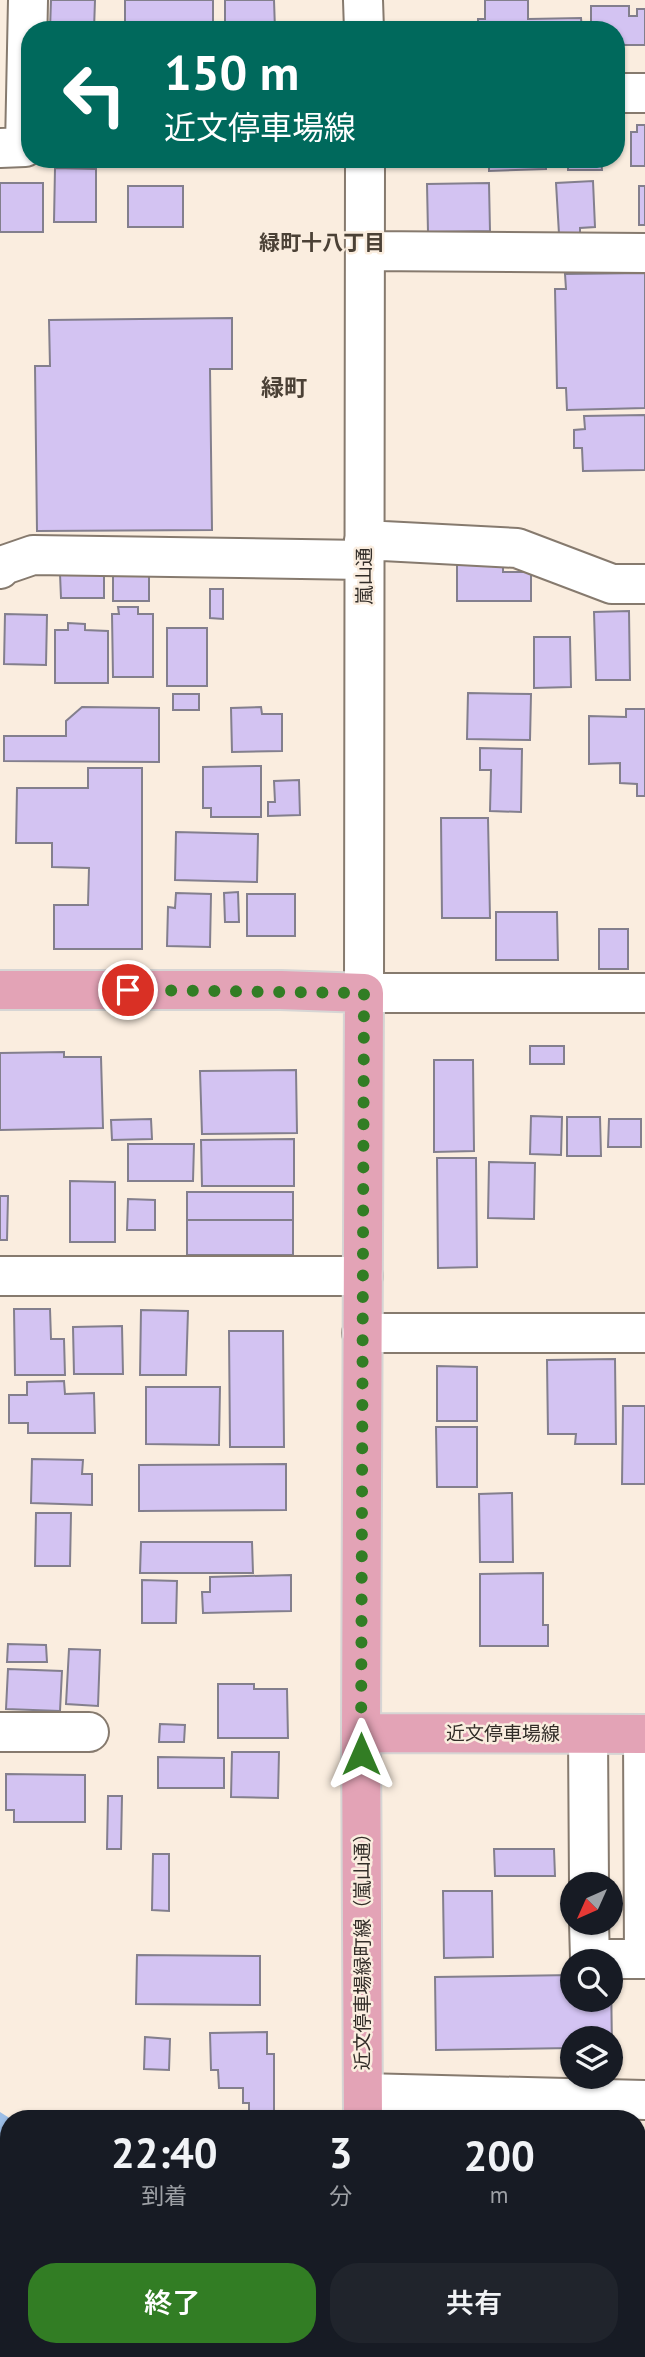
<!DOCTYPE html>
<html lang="ja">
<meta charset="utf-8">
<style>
:root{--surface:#171b24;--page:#20242c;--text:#f1f3f6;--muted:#9ea1a6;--accent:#327d24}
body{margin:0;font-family:"PT Sans","Noto Sans JP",sans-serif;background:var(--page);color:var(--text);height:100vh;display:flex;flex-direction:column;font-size:26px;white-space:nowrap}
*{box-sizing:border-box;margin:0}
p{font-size:23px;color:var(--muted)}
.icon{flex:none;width:38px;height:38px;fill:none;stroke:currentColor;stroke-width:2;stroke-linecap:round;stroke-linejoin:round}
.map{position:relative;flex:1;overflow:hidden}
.sheet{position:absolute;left:0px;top:2110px;width:646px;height:247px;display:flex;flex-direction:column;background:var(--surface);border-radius:28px 28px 0 0;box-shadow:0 2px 5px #0004}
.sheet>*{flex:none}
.top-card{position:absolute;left:21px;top:21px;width:604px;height:147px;border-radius:28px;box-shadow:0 2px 5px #0004;background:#00695c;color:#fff;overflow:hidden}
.needle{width:46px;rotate:225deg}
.controls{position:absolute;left:560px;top:1872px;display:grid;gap:14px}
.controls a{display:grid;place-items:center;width:63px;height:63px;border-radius:50%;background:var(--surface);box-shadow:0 2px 5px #0004;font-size:35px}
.pin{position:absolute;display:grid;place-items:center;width:60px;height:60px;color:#fff;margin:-30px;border:4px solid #fff;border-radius:50%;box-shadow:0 2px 7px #0007}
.me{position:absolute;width:77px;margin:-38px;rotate:0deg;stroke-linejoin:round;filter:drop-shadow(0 0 5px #0008)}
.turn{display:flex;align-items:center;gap:24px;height:147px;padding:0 28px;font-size:32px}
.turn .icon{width:91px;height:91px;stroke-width:2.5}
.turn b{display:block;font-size:49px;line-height:60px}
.eta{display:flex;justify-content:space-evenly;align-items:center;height:119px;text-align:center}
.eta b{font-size:42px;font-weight:600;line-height:49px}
.primary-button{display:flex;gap:14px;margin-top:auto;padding:14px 28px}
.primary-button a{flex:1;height:80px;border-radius:28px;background:var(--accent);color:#fff;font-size:28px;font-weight:600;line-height:80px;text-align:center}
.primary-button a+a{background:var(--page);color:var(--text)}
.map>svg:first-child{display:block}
</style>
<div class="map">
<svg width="645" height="2357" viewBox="0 0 645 2357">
<rect width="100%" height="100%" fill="#faeddf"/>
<path fill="#9dbee6" d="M 0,2112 L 11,2119 L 9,2119 L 9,2152 L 0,2146 Z
M 289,2349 L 336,2349 L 348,2357 L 301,2357 Z"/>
<path fill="#d3c3f2" stroke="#837f8d" stroke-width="2" d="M 51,0 L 95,0 L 94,30 L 50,30 Z
M 125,0 L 213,0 L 213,30 L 125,30 Z
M 225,0 L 274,0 L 275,30 L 225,30 Z
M 485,0 L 528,0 L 528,19 L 581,18 L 582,30 L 478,30 L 478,19 L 485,19 Z
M 591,6 L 629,6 L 629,16 L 637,16 L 637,9 L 645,9 L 645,45 L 616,45 L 616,30 L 591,30 Z
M 637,125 L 645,125 L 645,166 L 631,166 L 631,132 L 637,132 Z
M 489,159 L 546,159 L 546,169 L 489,171 Z
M 568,159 L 601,159 L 602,170 L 568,170 Z
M 55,168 L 96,169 L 96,222 L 54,222 Z
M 593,181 L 595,227 L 580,228 L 580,233 L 559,234 L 556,183 Z
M 0,183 L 43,183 L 43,232 L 0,232 Z
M 489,183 L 490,231 L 428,232 L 427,184 Z
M 128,186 L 183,186 L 183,227 L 128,227 Z
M 639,186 L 645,186 L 645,225 L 639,225 Z
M 645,273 L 645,408 L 567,410 L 566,388 L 557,388 L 555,289 L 566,289 L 565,274 Z
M 232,318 L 232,369 L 210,369 L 212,530 L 37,531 L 35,366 L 50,366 L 49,320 Z
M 645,415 L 645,470 L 583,471 L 582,448 L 574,448 L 574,430 L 585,429 L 584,416 Z
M 457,559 L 503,559 L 503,572 L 531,572 L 531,601 L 457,601 Z
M 113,571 L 149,571 L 149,601 L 113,601 Z
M 60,574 L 104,574 L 104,598 L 61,598 Z
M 210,589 L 223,589 L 223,619 L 210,618 Z
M 118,607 L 138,607 L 138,614 L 153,614 L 153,677 L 113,677 L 112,614 L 119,614 Z
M 629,611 L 630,680 L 596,680 L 594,612 Z
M 5,614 L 47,615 L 46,665 L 4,664 Z
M 68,623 L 85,624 L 85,630 L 108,631 L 108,683 L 55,683 L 55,630 L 68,630 Z
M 167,628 L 207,628 L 207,686 L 167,686 Z
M 534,637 L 570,637 L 571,687 L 534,688 Z
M 468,693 L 531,694 L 530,740 L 467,739 Z
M 173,694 L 199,694 L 199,710 L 173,710 Z
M 82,707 L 159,708 L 159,762 L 4,761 L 4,736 L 66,736 L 66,721 Z
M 261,707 L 262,714 L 282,714 L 282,751 L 232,752 L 231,708 Z
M 626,709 L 645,709 L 645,796 L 637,796 L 637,784 L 620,783 L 620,763 L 589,764 L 589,716 L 626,717 Z
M 480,748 L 522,749 L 521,812 L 490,811 L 491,770 L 480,770 Z
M 261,766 L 261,817 L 211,817 L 211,808 L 203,808 L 203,767 Z
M 88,768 L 142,768 L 142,949 L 54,949 L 54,905 L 88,905 L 89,868 L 52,867 L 52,843 L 16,843 L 17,788 L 88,788 Z
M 299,780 L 300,815 L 268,816 L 268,802 L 275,802 L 274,781 Z
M 441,818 L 488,818 L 490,918 L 442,918 Z
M 176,832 L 258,834 L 257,882 L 175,880 Z
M 238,892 L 239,922 L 225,922 L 224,893 Z
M 176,893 L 211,894 L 210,947 L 167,946 L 168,907 L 175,908 Z
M 247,894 L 295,894 L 295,936 L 247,936 Z
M 496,912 L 557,912 L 558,960 L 496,960 Z
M 599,929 L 628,929 L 628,969 L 599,969 Z
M 530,1046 L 564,1046 L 564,1064 L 530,1064 Z
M 64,1052 L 64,1057 L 101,1057 L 103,1128 L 0,1130 L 0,1053 Z
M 434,1060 L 473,1060 L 474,1151 L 434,1152 Z
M 296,1070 L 297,1133 L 202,1134 L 200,1071 Z
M 531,1116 L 562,1117 L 561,1155 L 530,1154 Z
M 567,1117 L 600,1117 L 601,1156 L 567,1156 Z
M 151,1119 L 152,1139 L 112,1140 L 111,1120 Z
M 609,1119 L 641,1119 L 641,1147 L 608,1147 Z
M 294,1139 L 294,1186 L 202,1186 L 201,1140 Z
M 128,1144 L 194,1144 L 193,1181 L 128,1181 Z
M 437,1158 L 476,1158 L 477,1267 L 438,1268 Z
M 489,1162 L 535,1163 L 534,1219 L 488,1218 Z
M 70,1181 L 115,1182 L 115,1242 L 70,1242 Z
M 187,1192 L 293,1192 L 293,1220 L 187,1220 Z
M 0,1196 L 8,1196 L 7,1240 L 0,1240 Z
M 128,1199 L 155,1200 L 155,1230 L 127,1230 Z
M 187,1220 L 293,1220 L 293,1255 L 187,1255 Z
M 14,1309 L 50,1309 L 51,1339 L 64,1339 L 65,1375 L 15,1375 Z
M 141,1310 L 188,1311 L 186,1375 L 140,1375 Z
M 122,1326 L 123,1374 L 74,1374 L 73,1327 Z
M 229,1331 L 283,1331 L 284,1447 L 230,1447 Z
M 615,1359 L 616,1444 L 575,1444 L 576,1434 L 548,1434 L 547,1360 Z
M 437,1366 L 477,1367 L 477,1421 L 437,1421 Z
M 64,1381 L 65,1394 L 94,1393 L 95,1433 L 28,1433 L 28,1423 L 9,1423 L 9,1395 L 27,1395 L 27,1382 Z
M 146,1387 L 220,1387 L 219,1445 L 146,1444 Z
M 623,1406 L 645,1406 L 645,1484 L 622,1484 Z
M 436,1427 L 477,1427 L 477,1487 L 437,1487 Z
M 32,1459 L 83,1460 L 82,1474 L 92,1474 L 92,1505 L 31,1503 Z
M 286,1464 L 286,1510 L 139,1511 L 139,1465 Z
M 512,1493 L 513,1562 L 480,1562 L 479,1494 Z
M 36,1513 L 71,1513 L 70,1566 L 35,1566 Z
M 141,1542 L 252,1542 L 253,1573 L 140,1573 Z
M 543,1573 L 543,1625 L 548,1625 L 548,1646 L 480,1646 L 480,1574 Z
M 291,1575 L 291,1611 L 203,1613 L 202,1592 L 210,1592 L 210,1577 Z
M 142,1580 L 177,1581 L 176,1623 L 142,1623 Z
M 8,1644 L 46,1645 L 47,1662 L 7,1662 Z
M 69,1649 L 100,1650 L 98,1706 L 66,1704 Z
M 8,1669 L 62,1671 L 60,1711 L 6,1709 Z
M 218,1684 L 254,1684 L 254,1689 L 287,1689 L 288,1738 L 218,1738 Z
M 160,1724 L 185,1725 L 184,1742 L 159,1742 Z
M 232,1752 L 279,1752 L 278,1798 L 231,1797 Z
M 158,1757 L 224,1758 L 224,1788 L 158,1788 Z
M 6,1774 L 85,1775 L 85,1822 L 14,1822 L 14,1810 L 6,1810 Z
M 108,1796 L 122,1796 L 121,1849 L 107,1849 Z
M 494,1849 L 554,1849 L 555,1876 L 495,1876 Z
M 153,1854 L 169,1854 L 169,1911 L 152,1910 Z
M 443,1891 L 492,1891 L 493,1957 L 444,1958 Z
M 137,1955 L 260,1956 L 260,2005 L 136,2004 Z
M 572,1975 L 572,2000 L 611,2000 L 611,1975 L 612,2048 L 611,2039 L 572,2039 L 572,2048 L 436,2050 L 435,1977 Z
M 267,2032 L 267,2054 L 274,2054 L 274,2119 L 249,2119 L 249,2103 L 243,2103 L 243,2088 L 219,2088 L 218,2070 L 211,2070 L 210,2033 Z
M 145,2037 L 170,2039 L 169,2070 L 144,2069 Z
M 643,2286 L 645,2302 L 637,2308 L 637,2291 Z
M 0,2341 L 9,2348 L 24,2357 L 0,2357 Z
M 584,2348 L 637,2348 L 641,2352 L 634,2357 L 591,2357 Z"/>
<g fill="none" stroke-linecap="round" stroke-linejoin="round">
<g stroke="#867a6e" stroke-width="42">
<path id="minor" d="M 363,0 L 364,30
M 616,93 L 645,93
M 0,148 L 25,147 L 28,0
M 365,159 L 364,993 L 645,993
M 365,251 L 645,253
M 364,540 L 517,548 L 612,584 L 645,584
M 0,569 L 1,566 L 33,555 L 364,560
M 0,1276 L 363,1276
M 362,1333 L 645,1333
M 0,1732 L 89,1732
M 588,1734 L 589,1885
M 589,1923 L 590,1959 L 644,1959 L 643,1734
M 363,2093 L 645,2100"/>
</g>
<g stroke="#d6d5d4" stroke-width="42">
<path id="major" d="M 0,990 L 281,990 L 364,993 L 361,1733 L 363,2119
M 361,1733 L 645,1734
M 366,2348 L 366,2357"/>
</g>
<use href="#minor" stroke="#fff" stroke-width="38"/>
<use href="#major" stroke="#e3a3b6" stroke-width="38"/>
</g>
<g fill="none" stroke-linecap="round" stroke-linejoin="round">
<path stroke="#327d24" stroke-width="12" stroke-dasharray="0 21.6" d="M 128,990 L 364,993 L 361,1754"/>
</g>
<g text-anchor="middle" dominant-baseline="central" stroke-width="5" stroke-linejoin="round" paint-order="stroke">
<g font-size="19" fill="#322d28" stroke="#faeddf">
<text transform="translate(364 576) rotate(-90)">嵐山通</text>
<text x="503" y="1733">近文停車場線</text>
<text transform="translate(362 1947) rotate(-90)">近文停車場緑町線（嵐山通）</text>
</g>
<g font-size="21" font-weight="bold" fill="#4b4136" stroke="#faeddf">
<text x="322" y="242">緑町十八丁目</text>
</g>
<g font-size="23" font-weight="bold" fill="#4b4136" stroke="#faeddf">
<text x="284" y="387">緑町</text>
</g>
</g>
</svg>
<div class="controls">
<a><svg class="needle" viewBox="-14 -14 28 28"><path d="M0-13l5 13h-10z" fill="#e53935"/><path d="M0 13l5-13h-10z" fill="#9ea1a6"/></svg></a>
<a><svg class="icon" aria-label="search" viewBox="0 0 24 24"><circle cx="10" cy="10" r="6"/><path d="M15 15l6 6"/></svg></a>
<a><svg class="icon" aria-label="layers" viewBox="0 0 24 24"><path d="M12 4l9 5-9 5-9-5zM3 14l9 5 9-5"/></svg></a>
</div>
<div class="pin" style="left:128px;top:990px;background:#d93025"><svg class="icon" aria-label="arrive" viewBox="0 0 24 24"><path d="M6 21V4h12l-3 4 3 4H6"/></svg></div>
<svg class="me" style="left:361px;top:1754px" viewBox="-20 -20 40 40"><path d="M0-17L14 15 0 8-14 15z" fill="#327d24" stroke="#fff" stroke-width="4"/></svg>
<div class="top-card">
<div class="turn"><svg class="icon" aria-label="left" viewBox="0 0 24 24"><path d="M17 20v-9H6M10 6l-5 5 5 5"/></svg><div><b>150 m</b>近文停車場線</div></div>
</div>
<section class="sheet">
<div class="eta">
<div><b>22:40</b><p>到着</p></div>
<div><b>3</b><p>分</p></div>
<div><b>200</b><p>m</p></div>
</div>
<div class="primary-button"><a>終了</a><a>共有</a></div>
</section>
</div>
